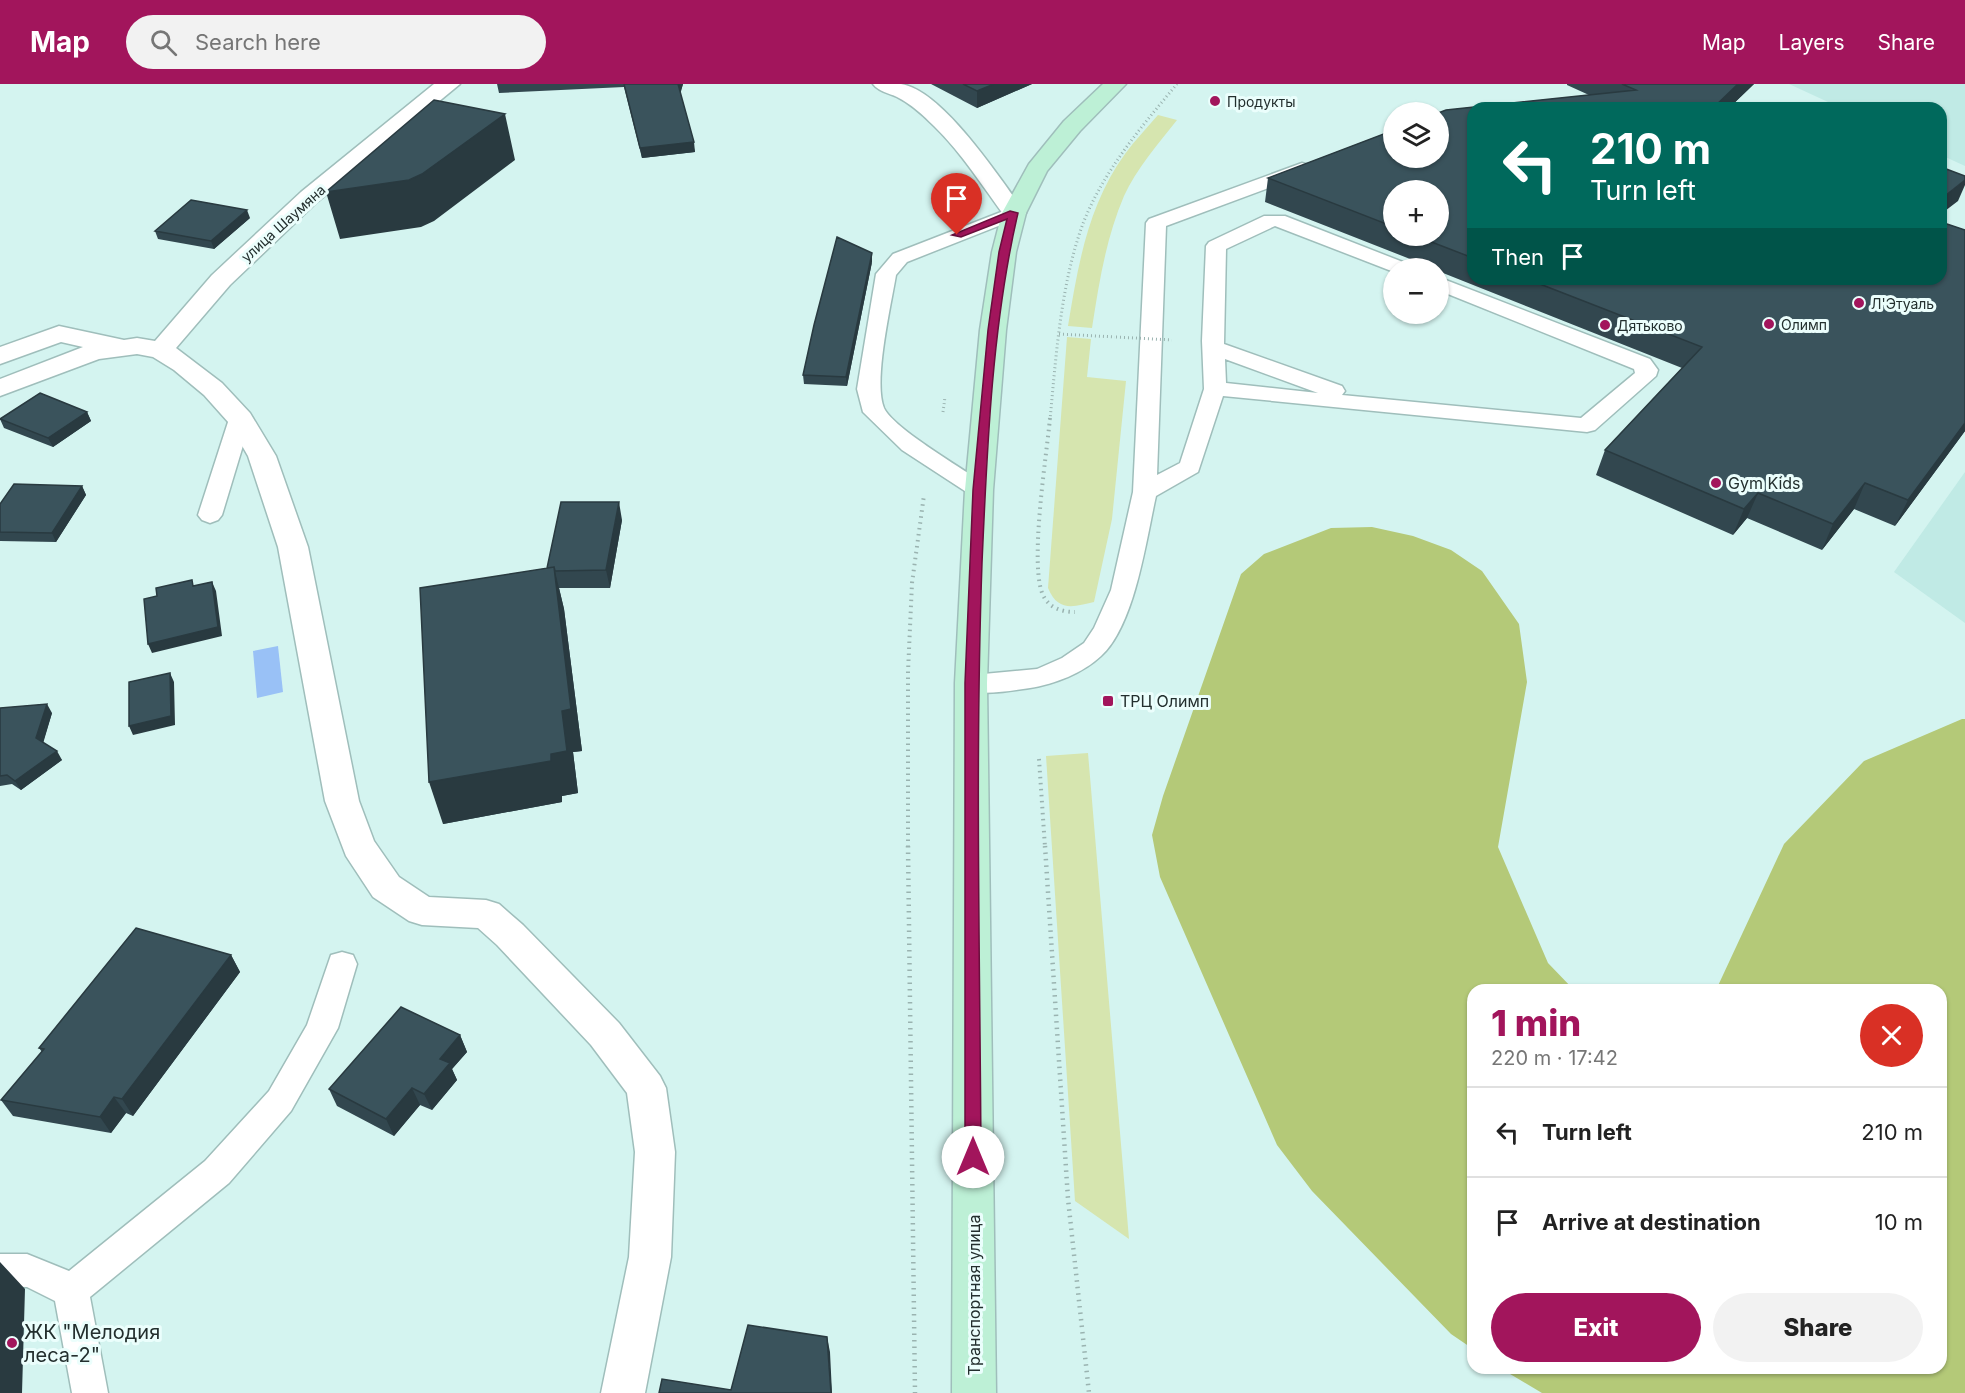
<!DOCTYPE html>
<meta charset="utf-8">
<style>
:root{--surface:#fff;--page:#f2f2f2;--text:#222;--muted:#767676;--line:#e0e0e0;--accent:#a2155c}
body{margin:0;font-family:Inter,sans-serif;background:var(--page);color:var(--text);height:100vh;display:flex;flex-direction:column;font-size:22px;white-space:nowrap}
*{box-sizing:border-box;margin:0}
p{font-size:20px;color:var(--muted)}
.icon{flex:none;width:33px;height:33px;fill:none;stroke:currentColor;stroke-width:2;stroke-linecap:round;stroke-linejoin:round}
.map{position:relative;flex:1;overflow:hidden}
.panel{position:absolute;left:1467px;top:900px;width:480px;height:390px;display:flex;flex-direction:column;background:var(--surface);border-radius:18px;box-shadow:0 2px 4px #0004}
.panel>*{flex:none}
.top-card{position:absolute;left:1467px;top:18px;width:480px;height:183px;border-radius:18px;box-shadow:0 2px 4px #0004;background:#00695c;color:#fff;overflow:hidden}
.buttons{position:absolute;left:1383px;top:18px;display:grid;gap:12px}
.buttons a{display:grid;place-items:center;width:66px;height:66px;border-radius:50%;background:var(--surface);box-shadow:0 2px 4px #0004;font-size:30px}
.pin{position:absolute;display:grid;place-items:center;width:51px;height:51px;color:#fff;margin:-62px -26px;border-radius:50% 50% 50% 0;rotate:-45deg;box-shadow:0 0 6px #0007}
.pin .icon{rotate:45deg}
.me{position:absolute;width:66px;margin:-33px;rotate:0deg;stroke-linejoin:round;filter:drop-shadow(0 0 4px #0008)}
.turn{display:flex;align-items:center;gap:21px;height:126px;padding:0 24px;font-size:27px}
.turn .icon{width:78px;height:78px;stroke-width:2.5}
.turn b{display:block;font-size:42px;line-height:51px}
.then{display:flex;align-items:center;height:57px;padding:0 24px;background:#0003;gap:12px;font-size:22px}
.round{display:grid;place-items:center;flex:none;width:63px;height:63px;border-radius:32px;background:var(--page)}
.summary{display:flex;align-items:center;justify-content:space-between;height:102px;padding:0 24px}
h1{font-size:36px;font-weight:800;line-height:45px;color:var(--accent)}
.cta{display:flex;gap:12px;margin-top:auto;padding:12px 24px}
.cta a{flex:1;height:69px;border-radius:36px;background:var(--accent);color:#fff;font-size:24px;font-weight:800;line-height:69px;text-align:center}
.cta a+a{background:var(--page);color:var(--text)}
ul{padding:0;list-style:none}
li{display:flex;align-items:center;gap:18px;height:90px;padding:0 24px;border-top:2px solid var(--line)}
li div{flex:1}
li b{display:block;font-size:22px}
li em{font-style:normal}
header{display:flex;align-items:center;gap:36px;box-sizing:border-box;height:84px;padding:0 30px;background:var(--accent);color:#fff}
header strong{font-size:28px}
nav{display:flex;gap:33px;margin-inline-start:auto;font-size:21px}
.search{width:420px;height:54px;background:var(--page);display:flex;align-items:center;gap:15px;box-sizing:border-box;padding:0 21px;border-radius:33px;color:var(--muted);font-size:22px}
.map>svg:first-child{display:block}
</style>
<header>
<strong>Map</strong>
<div class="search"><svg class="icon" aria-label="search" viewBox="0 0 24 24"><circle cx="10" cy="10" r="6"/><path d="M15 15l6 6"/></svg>Search here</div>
<nav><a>Map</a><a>Layers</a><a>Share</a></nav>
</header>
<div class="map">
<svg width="1965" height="1309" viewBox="0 0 1965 1309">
<rect width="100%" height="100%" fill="#d4f4f0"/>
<path fill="#c0eae5" d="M 1789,0 L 1965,0 L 1965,82 L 1941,71 L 1941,24 L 1841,24 Z
M 1965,388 L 1965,539 L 1894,488 Z"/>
<path fill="#d6e5af" d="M 1158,31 L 1177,36 C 1159,59 1136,85 1124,112 C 1106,154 1099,199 1092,244 L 1068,242 C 1078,181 1088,121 1125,70 C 1135,56 1147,44 1158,31 Z
M 1067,253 L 1091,255 L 1087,293 L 1126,297 L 1112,435 L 1094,518 C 1073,523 1058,528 1048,504 Z
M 1088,669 L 1129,1155 L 1075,1117 L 1046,672 Z"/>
<path fill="#b4c978" d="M 1372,443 L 1413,452 L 1451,466 L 1482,487 L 1519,540 L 1527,598 L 1498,763 L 1548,879 L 1574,906 L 1473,906 L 1473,1265 L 1451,1250 L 1312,1107 L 1277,1061 L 1160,793 L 1152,751 L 1163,712 L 1241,490 L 1264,470 L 1331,444 Z
M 1962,635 L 1965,635 L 1965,1309 L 1542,1309 L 1500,1284 L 1941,1284 L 1941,906 L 1716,906 L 1784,760 L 1864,677 Z"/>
<path fill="#99c1f6" d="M 278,562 L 283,608 L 257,614 L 253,567 Z"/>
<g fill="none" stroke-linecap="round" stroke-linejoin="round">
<g stroke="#9fbebb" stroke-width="3">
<path id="service" d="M 1302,79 L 1309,81 L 1311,85 L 1309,89 L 1166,142 L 1157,391 L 1180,379 L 1204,305 L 1202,257 L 1206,162 L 1209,158 L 1264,132 L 1285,132 L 1408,180 L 1411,184 L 1394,184 L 1394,188 L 1275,142 L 1226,165 L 1224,260 L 1342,302 L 1345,307 L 1342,311 L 1581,334 L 1635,289 L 1634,285 L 1438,206 L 1438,193 L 1650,275 L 1658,286 L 1656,292 L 1595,346 L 1587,348 L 1223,312 L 1198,388 L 1156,412 C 1146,456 1135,541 1101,572 C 1083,589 1055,600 1030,604 C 1009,607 983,612 962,606 L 958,599 L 962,592 L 1037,585 L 1062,574 L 1084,559 L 1094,544 L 1111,506 L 1133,408 L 1146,139 L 1149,135 ZM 1225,275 L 1318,309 L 1226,299 Z
M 1014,123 L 1021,125 L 1024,129 L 1021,133 L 907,178 L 896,191 C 891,221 873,298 884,324 C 893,344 966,387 987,401 L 991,406 L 987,411 L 979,413 L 971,411 L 902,366 L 863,328 L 857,305 L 876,190 L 893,170 Z
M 240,328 L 248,330 L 251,335 L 222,431 L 218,436 L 210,439 L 202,436 L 198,431 L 229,335 L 232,330 Z
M 342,868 L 353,871 L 357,880 L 338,944 L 291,1027 L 229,1099 L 90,1213 L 108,1309 L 72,1309 L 55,1217 L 27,1203 L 0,1202 L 0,1170 L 27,1170 L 69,1187 L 205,1077 L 269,1007 L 307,941 L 331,871 Z"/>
</g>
<g stroke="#9fbebb" stroke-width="3">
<path id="minor" d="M 434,0 L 460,0 L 317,118 L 230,201 L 176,264 L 222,299 L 250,329 L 276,372 L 308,463 L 359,717 L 374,757 L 399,793 L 429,813 L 486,816 L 499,820 L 523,841 L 619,939 L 660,992 L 666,1004 L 675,1068 L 671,1173 L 645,1309 L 601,1309 L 629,1173 L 635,1068 L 627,1009 L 591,961 L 497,861 L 478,844 L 422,841 L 409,837 L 373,813 L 346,772 L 325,717 L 278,463 L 248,372 L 229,339 L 204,311 L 174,286 L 153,273 L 137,270 L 99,275 L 0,312 L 0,295 L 83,263 L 61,258 L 0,280 L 0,263 L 59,242 L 124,256 L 137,254 L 155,257 L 212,191 L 301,108 Z
M 873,0 C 882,0 892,0 901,0 C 942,6 998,92 1022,124 L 1026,129 L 1022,134 L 1014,136 L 1006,134 C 983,103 962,69 934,42 C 923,31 911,20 897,13 C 889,9 879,8 873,0 Z"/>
</g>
<g stroke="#9fbebb" stroke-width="3">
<path id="secondary" d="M 1103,0 L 1126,0 L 1080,47 L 1047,87 L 1026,129 L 1016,168 L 1006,246 L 993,406 L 987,599 L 996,1309 L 952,1309 L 955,599 L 965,406 L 980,246 L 992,168 L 1002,129 L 1029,80 L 1064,37 Z"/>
</g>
<path stroke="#9ab3b0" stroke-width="3" stroke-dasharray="1 3" stroke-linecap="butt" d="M 1059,250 L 1115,253
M 943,328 L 945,313
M 1050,336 C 1056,272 1061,197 1084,137 C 1105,85 1142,42 1177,0"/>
<path stroke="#9ab3b0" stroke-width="4" stroke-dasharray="1.5 4.5" stroke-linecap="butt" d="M 1050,334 C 1047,369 1028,486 1044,513 C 1050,524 1062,528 1075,528
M 1039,675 L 1045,763
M 908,763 L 908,588 L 912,499 L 924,411"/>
<path stroke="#9ab3b0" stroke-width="4.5" stroke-dasharray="1.5 5" stroke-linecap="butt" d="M 908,762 L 915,1309
M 1045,762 L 1068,1115 L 1089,1309"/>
<use href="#service" fill="#fff" fill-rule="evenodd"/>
<use href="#minor" fill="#fff" fill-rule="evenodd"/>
<use href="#secondary" fill="#bdf0d6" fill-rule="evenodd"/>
<path stroke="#9ab3b0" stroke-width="3" stroke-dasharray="1 3" stroke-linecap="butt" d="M 1116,253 L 1172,256"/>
</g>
<path fill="#32474f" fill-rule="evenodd" d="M 497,0 L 683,0 L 680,9 L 695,68 L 642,74 L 624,3 L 499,9 Z
M 931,0 L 1032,0 L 977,24 Z
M 1567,0 L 1754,0 L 1729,24 L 1473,24 L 1473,195 L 1941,195 L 1941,138 L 1965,146 L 1965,347 L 1895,442 L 1854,425 L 1822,466 L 1747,434 L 1733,451 L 1596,391 L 1605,366 L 1682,284 L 1438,187 L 1438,184 L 1433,184 L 1265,118 L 1268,94 L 1394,46 L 1394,74 L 1438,74 L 1438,29 L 1446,26 L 1589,11 L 1567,1 ZM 1394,106 L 1438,106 L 1438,152 L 1394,152 Z
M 250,134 L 214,165 L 158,155 L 155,147 Z
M 872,178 L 847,302 L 804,300 L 803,291 Z
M 87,328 L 91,337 L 53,363 L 4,344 L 0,335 Z
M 82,402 L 86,411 L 56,458 L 0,457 L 0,420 Z
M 622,436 L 610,504 L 559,504 L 564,525 L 582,667 L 573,668 L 578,709 L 562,712 L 562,718 L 443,740 L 547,484 Z
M 0,624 L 52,629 L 43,658 L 62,676 L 21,706 L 12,700 L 0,702 Z
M 231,871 L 240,888 L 133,1032 L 126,1029 L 111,1049 L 13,1032 L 1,1016 L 42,968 L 39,964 Z
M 460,951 L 467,968 L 452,985 L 457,996 L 432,1026 L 420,1021 L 394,1052 L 337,1022 L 329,1005 Z"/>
<path fill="#293a40" d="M 678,0 L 683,0 L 680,11 Z
M 994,0 L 1032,0 L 977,24 L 977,7 Z
M 1738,0 L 1754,0 L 1729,24 L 1713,24 Z
M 505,30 L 515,76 L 434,137 L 421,143 L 340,155 L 326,108 Z
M 694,58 L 695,68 L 642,74 L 640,64 Z
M 1965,96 L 1965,101 L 1958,117 L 1941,130 L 1941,115 Z
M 247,126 L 250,134 L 214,165 L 211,157 Z
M 872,169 L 872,178 L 847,302 L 846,293 Z
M 87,328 L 91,337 L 53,363 L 48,354 Z
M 1965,339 L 1965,347 L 1895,442 L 1908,416 Z
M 1865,399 L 1854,425 L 1822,466 L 1833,440 Z
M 82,402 L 86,411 L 56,458 L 52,449 Z
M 1758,409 L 1747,434 L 1733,451 L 1744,425 Z
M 619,418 L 622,436 L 610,504 L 606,486 Z
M 554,483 L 564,525 L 582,667 L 573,668 L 578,709 L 562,712 L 562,718 L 443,740 L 429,698 L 551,670 L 562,627 Z
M 212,498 L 216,507 L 222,552 L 152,569 L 148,560 Z
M 170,589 L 174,598 L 175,641 L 133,651 L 129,642 Z
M 47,620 L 52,629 L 42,663 L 36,654 Z
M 57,667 L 62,676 L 21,706 L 15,697 Z
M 231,871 L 240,888 L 133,1032 L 122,1015 Z
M 460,951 L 467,968 L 452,985 L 457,996 L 432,1026 L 424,1010 L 440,975 Z
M 412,1004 L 420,1021 L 394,1052 L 386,1035 Z
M 114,1013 L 126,1029 L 111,1049 L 100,1033 Z
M 0,1178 L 25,1205 L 22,1309 L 0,1309 Z
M 827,1253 L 830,1268 L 832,1309 L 831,1309 Z"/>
<path fill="#3a535c" stroke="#293a40" stroke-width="1.5" d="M 624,0 L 678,0 L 694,58 L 640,64 Z
M 963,0 L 994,0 L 977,7 Z
M 1622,0 L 1738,0 L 1713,24 L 1473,24 L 1473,174 L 1416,152 L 1438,152 L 1438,106 L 1394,106 L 1394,143 L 1268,94 L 1394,46 L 1394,74 L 1438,74 L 1438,29 L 1446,26 L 1636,6 Z
M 434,16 L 505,30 L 422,90 L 409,96 L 326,108 Z
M 1941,83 L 1965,92 L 1965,96 L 1941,115 Z
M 191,116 L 247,126 L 211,157 L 155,147 Z
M 1941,138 L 1965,146 L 1965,339 L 1908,416 L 1865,399 L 1833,440 L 1758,409 L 1744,425 L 1605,366 L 1702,263 L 1527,195 L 1941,195 Z
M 837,153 L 872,169 L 846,293 L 803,291 L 814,241 Z
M 40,309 L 87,328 L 48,354 L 0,335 Z
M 14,400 L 82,402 L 52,449 L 0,448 L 0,420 Z
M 561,418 L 619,418 L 606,486 L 555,487 L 554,483 L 547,484 Z
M 554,483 L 571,625 L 562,627 L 567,667 L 551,670 L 551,677 L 429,698 L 420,504 Z
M 192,496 L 193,502 L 212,498 L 218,543 L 148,560 L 144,515 L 157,512 L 156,504 Z
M 170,589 L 171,632 L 129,642 L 129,598 Z
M 47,620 L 36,654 L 57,667 L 15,697 L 7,691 L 0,692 L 0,624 Z
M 136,844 L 231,871 L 122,1015 L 114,1013 L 100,1033 L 1,1016 L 44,965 L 39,964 Z
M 401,923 L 460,951 L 440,975 L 450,979 L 424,1010 L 412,1004 L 386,1035 L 329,1005 Z
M 748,1241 L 827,1253 L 831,1309 L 659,1309 L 662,1295 L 731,1306 Z"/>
<path fill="#a2155c" stroke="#690e3c" stroke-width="1.5" d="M 1010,127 L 1018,129 C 992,240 987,365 982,479 C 975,677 980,875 981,1073 L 979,1078 L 973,1080 L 967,1078 L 965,1073 L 965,599 L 973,406 L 988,246 L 999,168 L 1007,135 L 961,153 L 952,151 Z"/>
<g fill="#a2155c" stroke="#ebfefc" stroke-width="2">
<circle cx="1215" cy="17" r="6"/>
<circle cx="1859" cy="219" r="6"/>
<circle cx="1769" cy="240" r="6"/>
<circle cx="1605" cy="241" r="6"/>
<circle cx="1716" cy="399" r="6"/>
<rect x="1102" y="611" width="12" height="12" rx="3"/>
<circle cx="12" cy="1259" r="6"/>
</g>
<g text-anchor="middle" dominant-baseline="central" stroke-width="6" stroke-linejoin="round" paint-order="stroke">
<g font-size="14" fill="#232f2e" stroke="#ebfefc" text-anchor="start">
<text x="1227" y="17">Продукты</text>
<text x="1871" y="219">Л'Этуаль</text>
<text x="1781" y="240">Олимп</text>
<text x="1617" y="241">Дятьково</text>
</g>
<g font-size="14" fill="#232f2e" stroke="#ebfefc">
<text transform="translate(283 139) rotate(-42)">улица Шаумяна</text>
</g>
<g font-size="16" fill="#232f2e" stroke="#ebfefc" text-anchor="start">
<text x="1728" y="399">Gym Kids</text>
<text x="1120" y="617">ТРЦ Олимп</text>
</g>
<g font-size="16" fill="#232f2e" stroke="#ebfefc">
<text transform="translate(974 1211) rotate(-90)">Транспортная улица</text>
</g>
<g font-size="20" fill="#232f2e" stroke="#ebfefc" text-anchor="start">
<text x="24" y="1248">ЖК "Мелодия<tspan x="24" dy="23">леса-2"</tspan></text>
</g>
</g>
</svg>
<div class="buttons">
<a><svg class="icon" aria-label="layers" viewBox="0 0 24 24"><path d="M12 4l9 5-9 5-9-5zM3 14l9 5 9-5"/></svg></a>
<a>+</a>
<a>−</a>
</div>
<div class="pin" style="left:957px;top:151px;background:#d93025"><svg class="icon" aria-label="arrive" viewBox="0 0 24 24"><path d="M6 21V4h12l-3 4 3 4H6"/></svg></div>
<svg class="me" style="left:973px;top:1073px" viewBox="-20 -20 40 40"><circle r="19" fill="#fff"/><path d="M0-13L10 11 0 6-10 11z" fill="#a2155c"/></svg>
<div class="top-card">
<div class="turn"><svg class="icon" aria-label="left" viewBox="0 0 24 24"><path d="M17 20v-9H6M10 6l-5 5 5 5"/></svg><div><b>210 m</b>Turn left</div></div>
<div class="then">Then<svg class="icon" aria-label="arrive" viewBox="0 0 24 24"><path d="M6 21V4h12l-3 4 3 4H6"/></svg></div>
</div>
<section class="panel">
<div class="summary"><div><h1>1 min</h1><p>220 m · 17:42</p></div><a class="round" style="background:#d93025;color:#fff"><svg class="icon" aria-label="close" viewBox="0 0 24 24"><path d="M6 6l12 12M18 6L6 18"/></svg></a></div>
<ul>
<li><svg class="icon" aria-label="left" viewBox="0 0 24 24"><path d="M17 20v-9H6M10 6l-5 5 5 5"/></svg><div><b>Turn left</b></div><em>210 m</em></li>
<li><svg class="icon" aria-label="arrive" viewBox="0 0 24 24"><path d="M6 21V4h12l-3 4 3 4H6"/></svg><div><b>Arrive at destination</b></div><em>10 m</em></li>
</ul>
<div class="cta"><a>Exit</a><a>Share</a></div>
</section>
</div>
